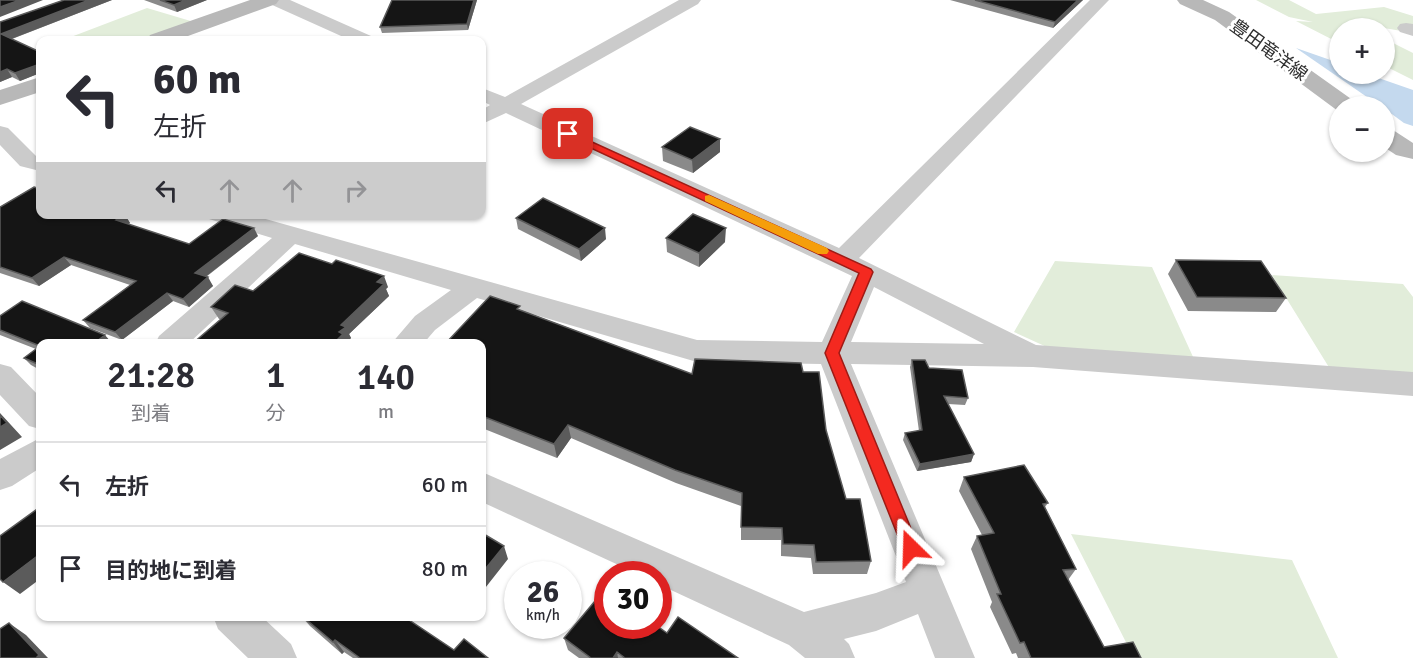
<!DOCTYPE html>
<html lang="ja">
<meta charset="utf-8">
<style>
:root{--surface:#fff;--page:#f7f7f7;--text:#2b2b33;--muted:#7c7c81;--line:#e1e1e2}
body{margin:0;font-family:Signika,"Noto Sans JP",sans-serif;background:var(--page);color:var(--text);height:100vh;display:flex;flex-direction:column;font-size:22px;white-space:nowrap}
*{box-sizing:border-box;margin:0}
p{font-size:20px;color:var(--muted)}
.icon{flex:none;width:33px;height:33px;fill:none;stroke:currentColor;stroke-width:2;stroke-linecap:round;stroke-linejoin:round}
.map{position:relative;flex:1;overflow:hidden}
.sheet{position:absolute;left:36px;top:339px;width:450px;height:282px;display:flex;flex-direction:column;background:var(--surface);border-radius:12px;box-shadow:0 2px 4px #0004}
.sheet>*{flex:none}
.top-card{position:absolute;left:36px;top:36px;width:450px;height:183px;border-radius:12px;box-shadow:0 2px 4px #0004;background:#fff;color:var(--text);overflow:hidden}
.fabs{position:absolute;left:1329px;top:18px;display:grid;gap:12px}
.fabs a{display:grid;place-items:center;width:66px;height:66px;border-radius:50%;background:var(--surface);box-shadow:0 2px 4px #0004;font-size:30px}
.speed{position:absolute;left:504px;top:561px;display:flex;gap:12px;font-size:30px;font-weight:700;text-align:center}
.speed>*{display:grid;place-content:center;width:78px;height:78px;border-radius:50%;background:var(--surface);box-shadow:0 2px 4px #0004;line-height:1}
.speed small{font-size:15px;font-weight:400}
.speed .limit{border:9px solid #d22;background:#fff;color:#111}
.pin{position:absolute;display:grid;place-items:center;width:51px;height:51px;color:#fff;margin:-26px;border-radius:12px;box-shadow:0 3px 9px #0006}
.me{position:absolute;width:66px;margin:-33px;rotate:338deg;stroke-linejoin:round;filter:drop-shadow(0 0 4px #0008)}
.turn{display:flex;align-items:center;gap:21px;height:126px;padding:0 18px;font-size:27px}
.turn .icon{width:78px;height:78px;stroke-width:2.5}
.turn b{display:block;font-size:42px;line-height:51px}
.lanes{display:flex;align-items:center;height:57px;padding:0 18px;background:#0003;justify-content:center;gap:30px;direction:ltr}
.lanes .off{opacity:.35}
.eta{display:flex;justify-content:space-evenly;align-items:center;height:102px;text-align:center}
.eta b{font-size:36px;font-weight:600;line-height:42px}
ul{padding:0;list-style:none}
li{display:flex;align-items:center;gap:18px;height:84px;padding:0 18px;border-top:2px solid var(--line)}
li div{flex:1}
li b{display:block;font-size:22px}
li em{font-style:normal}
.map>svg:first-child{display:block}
</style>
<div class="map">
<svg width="1413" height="658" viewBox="0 0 1413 658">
<rect width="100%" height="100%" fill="#fff"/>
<path fill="#e2edda" d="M 1256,0 L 1289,0 L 1316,14 L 1384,7 L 1413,16 L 1413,33 L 1384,28 L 1340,28 L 1339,43 L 1296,21 L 1313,22 L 1289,17 Z
M 147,8 L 194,22 L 143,40 L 63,40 Z
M 1385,39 L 1413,53 L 1413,80 L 1385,66 Z
M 1055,261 L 1152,267 L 1194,359 L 1330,369 L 1272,275 L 1403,284 L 1413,297 L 1413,382 L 1049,348 L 1014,332 Z
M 1071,534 L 1292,560 L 1338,658 L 1134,658 Z"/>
<path fill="#c4d9ee" d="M 1296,48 L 1339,63 L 1340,74 L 1367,74 L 1413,90 L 1413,126 L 1404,123 L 1385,109 L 1384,106 L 1380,106 Z"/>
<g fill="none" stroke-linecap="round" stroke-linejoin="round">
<path fill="#cbcbcb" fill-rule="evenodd" d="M 267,0 L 290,0 L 371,36 L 373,40 L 350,40 L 270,4 Z
M 679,0 L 701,0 L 698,4 L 521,104 L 839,248 L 1090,0 L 1109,0 L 859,258 L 1036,345 L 1413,372 L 1413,396 L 1033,367 L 851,364 L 975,658 L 935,658 L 918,614 L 876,631 L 844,639 L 849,644 L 855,658 L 805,658 L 789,645 L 658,584 L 658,574 L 638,574 L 482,502 L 482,472 L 804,612 L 876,593 L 906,582 L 821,364 L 697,362 L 477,298 L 435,330 L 423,344 L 391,344 L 415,316 L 451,290 L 295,244 L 188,344 L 155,344 L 159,336 L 272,238 L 209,219 L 206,214 L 248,214 L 697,340 L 822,342 L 852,276 L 506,113 L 482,124 L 482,110 L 490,105 L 482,101 L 482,88 L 505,97 ZM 874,287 L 984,344 L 851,342 Z
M 1406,23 L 1413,24 L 1413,36 L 1400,32 L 1397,28 L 1400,24 Z
M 0,126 L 8,128 L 36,156 L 40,157 L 40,171 L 20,166 L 0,145 Z
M 0,364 L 11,367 L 40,397 L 40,429 L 29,426 L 0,395 Z
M 40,438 L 40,468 L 12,486 L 0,490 L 0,459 Z
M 213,616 L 261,616 L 291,644 L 297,658 L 248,658 L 218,629 Z"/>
<path fill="#b8b8b8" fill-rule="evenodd" d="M 250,0 L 279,0 L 276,4 L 177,40 L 147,40 L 150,35 Z
M 1177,0 L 1203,0 L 1229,12 L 1354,101 L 1358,106 L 1340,106 L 1340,112 L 1338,111 L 1215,20 L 1180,4 Z
M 40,77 L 40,92 L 0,105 L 0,90 Z
M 1384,128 L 1393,130 L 1413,143 L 1413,159 L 1396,155 L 1384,147 Z"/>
</g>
<path fill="#8a8a8a" d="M 64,0 L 112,0 L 12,39 L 40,52 L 40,73 L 20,81 L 12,77 L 0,82 L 0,22 Z
M 144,0 L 207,0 L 177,12 Z
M 477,0 L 468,30 L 382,33 L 380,27 Z
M 950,0 L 1083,0 L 1053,28 Z
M 662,147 L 720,152 L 693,173 L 663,161 Z
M 0,207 L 125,215 L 130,223 L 128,224 L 189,244 L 258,236 L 206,277 L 213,286 L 189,307 L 173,301 L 122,340 L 90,328 L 83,320 L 130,285 L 71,265 L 39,286 L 0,273 Z
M 516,218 L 606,239 L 581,261 L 518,229 Z
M 666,238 L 725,242 L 699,267 L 667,252 Z
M 1176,260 L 1286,298 L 1276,312 L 1188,311 L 1168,274 Z
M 388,287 L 386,289 L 389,296 L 349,334 L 351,338 L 347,342 L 348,344 L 192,344 L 221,319 L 219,319 L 211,307 L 253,291 Z
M 521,310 L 692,374 L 803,372 L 826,430 L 846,499 L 871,561 L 867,574 L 813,574 L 811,558 L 781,556 L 781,540 L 741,540 L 741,506 L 676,483 L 571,438 L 557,458 L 482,428 L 482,344 Z
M 0,316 L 111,342 L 109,344 L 40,344 L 40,370 L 31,365 L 24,358 L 36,349 L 0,335 Z
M 912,360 L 929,368 L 968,398 L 965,405 L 948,404 L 974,454 L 971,462 L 917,471 L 903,440 L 905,433 L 919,431 L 910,367 Z
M 964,477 L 1048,503 L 1045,507 L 1076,569 L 1068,580 L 1104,647 L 1141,658 L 1018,658 L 1016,653 L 1012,654 L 990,607 L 992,602 L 971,549 L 977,536 L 982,535 L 959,491 Z
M 301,616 L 454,650 L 488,658 L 353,658 L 344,652 L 342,654 L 310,626 Z
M 667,633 L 738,658 L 579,658 L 568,650 L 564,638 Z"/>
<path fill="#5b5b5b" d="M 20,0 L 43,0 L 0,17 L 0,7 Z
M 89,0 L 112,0 L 6,41 L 1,34 Z
M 186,0 L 207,0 L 177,12 L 174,5 Z
M 474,0 L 477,0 L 468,30 L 467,24 Z
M 1078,0 L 1083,0 L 1053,28 L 1055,22 Z
M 40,64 L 40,73 L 20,81 L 15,73 Z
M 7,69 L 12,77 L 0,82 L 0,72 Z
M 720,139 L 720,152 L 693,173 L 692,160 Z
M 125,215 L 130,223 L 122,229 L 116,220 Z
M 254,228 L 258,236 L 200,281 L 195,273 Z
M 605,228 L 606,239 L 581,261 L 579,249 Z
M 726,228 L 725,242 L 699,267 L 699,253 Z
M 64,257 L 71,265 L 39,286 L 32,278 Z
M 384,276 L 388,287 L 386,289 L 389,296 L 349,334 L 351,338 L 347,342 L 348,344 L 333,344 L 339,332 L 341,325 L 377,282 Z
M 208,277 L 213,286 L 189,307 L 183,299 Z
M 167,293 L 173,301 L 122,340 L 115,332 Z
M 105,335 L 111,342 L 109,344 L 93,344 Z
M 0,413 L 22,437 L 0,450 Z
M 568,425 L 571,438 L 557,458 L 554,444 Z
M 974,454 L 971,462 L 917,471 L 920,464 Z
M 504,546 L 508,559 L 482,592 L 482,573 Z
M 40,554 L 40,579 L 20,594 L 3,582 Z
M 9,623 L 26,635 L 48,658 L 36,658 Z
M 335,640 L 344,652 L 342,654 L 333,642 Z
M 617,652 L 618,658 L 613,658 Z"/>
<path fill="#151515" stroke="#5b5b5b" stroke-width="1.5" d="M 0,0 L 20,0 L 0,7 Z
M 64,0 L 89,0 L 1,34 L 40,52 L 40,64 L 15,73 L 7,69 L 0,72 L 0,22 Z
M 160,0 L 186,0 L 174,5 Z
M 392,0 L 474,0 L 467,24 L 380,27 Z
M 975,0 L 1078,0 L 1055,22 Z
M 690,127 L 720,139 L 692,160 L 662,147 Z
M 34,187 L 40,189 L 40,214 L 124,214 L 116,220 L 189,244 L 223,219 L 254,228 L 195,273 L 208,277 L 183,299 L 167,293 L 115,332 L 83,320 L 136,281 L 64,257 L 32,278 L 0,267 L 0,207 Z
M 543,198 L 605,228 L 579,249 L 516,218 Z
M 693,214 L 726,228 L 699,253 L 666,238 Z
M 299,253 L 332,264 L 336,260 L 384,276 L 377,282 L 384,284 L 341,325 L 346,327 L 339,332 L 343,334 L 333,344 L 192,344 L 228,313 L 211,307 L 235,285 L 253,291 Z
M 1176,260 L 1261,261 L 1286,298 L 1197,297 Z
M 490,296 L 520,306 L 517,309 L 692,374 L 695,359 L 801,363 L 803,372 L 819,372 L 826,430 L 846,499 L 860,499 L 871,561 L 816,562 L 814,545 L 783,544 L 782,528 L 741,527 L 742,493 L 675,470 L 568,425 L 554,444 L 482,416 L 482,344 L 445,344 Z
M 22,301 L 105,335 L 93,344 L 40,344 L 40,365 L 24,358 L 40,346 L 0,330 L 0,316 Z
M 912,360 L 925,360 L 929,368 L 962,370 L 968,398 L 944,396 L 974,454 L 920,464 L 905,433 L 922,430 Z
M 0,415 L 7,423 L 0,427 Z
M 1024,465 L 1048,503 L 1043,504 L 1076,569 L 1063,570 L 1104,647 L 1133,642 L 1141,658 L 1031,658 L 1024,642 L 1020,643 L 997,594 L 1001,594 L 977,536 L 994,533 L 964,477 Z
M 40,507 L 40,554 L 3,582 L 0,579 L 0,536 Z
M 482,533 L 504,546 L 482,573 Z
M 605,589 L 608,591 L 608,626 L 657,626 L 667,633 L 678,617 L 738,658 L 625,658 L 617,652 L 613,658 L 591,658 L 564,638 Z
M 302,616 L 403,616 L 454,650 L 464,639 L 488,658 L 360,658 L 335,640 L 333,642 Z
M 9,623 L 39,655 L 36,658 L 0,658 L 0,629 Z"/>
<path fill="#f42920" stroke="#9f1b15" stroke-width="1.5" d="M 568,131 L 871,269 L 873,272 L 839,353 L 919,548 L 917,554 L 911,556 L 905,554 L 825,353 L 859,273 L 565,136 L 565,132 Z"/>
<path fill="#f59e0b" d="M 709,195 L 827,248 L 829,251 L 827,254 L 818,254 L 705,201 L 705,196 Z"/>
<g text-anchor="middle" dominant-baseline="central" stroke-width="6" stroke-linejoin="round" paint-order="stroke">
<g font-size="18" fill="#2e2e2e" stroke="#fff">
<text transform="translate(1269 50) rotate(36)">豊田竜洋線</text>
</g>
</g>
</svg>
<div class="fabs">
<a>+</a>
<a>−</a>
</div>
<div class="speed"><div>26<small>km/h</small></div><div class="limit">30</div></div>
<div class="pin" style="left:568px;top:134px;background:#d93025"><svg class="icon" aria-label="arrive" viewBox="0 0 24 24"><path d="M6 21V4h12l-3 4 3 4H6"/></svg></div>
<svg class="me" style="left:911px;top:548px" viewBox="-20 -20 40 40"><path d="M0-17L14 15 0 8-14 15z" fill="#f42920" stroke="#fff" stroke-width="4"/></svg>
<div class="top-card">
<div class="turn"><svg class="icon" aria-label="left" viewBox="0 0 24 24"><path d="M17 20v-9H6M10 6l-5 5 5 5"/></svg><div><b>60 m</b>左折</div></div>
<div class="lanes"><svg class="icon" aria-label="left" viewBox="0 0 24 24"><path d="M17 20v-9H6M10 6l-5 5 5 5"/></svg><svg class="icon off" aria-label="ahead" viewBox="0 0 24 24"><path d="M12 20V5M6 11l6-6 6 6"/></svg><svg class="icon off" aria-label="ahead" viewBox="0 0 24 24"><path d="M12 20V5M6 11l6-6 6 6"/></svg><svg class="icon off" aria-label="right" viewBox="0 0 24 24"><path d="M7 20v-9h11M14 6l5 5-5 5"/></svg></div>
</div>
<section class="sheet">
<div class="eta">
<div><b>21:28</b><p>到着</p></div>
<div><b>1</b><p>分</p></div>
<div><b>140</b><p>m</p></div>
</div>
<ul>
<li><svg class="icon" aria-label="left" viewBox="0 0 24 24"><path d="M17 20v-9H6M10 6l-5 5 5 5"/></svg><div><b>左折</b></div><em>60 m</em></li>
<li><svg class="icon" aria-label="arrive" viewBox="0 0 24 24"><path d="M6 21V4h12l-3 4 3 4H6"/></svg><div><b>目的地に到着</b></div><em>80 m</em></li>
</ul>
</section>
</div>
